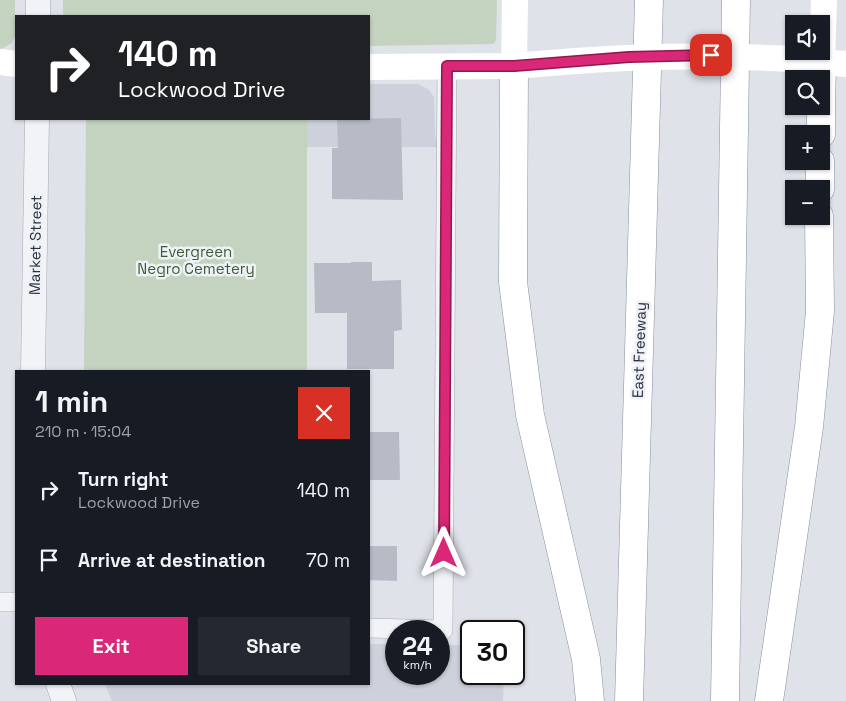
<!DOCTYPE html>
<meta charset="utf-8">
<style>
:root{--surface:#171b24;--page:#242831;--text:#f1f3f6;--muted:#9ea1a6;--accent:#db2777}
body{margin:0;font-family:"Space Grotesk",sans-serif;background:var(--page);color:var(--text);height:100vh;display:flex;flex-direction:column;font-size:19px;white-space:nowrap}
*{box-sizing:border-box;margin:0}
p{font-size:16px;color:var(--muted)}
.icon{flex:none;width:28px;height:28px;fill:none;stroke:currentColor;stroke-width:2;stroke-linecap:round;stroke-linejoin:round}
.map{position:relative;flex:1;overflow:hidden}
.sheet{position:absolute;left:15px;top:370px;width:355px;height:315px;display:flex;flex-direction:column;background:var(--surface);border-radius:0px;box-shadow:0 1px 4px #0004}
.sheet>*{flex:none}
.banner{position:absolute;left:15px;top:15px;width:355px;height:105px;border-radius:0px;box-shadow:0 1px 4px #0004;background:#202124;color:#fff;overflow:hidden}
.tools{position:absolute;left:785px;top:15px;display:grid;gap:10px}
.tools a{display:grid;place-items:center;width:45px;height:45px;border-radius:0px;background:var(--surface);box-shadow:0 1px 4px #0004;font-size:25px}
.speed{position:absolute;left:385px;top:620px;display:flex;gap:10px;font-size:25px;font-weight:700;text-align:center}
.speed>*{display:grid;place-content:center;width:65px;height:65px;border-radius:50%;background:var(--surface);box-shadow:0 1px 4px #0004;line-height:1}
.speed small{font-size:12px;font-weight:400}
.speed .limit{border:2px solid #111;border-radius:8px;background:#fff;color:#111}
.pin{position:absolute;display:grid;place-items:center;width:42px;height:42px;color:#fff;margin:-21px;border-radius:10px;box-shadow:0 2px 8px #0006}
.me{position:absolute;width:55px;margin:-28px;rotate:0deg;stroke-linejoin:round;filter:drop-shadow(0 0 4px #0008)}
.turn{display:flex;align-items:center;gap:18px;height:105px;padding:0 20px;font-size:22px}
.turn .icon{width:65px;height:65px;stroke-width:2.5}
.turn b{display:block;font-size:35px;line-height:42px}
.round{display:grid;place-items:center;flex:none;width:52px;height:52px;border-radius:0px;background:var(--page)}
.overview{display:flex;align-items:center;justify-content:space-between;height:85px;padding:0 20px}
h1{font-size:30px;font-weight:800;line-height:38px}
.button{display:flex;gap:10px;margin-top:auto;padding:10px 20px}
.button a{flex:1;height:58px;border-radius:0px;background:var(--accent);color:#fff;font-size:20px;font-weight:800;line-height:58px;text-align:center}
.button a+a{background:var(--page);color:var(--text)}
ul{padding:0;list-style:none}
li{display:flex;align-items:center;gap:15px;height:70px;padding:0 20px}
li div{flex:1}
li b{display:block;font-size:19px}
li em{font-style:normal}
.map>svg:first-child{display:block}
</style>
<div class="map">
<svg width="846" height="701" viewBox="0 0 846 701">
<rect width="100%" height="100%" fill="#dfe2e9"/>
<path fill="#cdd1db" d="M 369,84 L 418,84 L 428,89 L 434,97 L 435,135 L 438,147 L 307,147 L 307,119 L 369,119 Z
M 369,644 L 396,644 L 396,674 L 439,674 L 439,645 L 471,645 L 471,674 L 504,674 L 503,701 L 112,701 L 105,684 L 369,684 Z"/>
<path fill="#c4d3c0" d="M 0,0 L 15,0 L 15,36 L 12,43 L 1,49 L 0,49 Z
M 63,0 L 497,0 L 496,39 L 495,43 L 492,44 L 369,46 L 369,16 L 63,16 Z
M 86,119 L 307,119 L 307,371 L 84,371 Z"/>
<path fill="#b6bbc6" d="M 401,118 L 403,200 L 332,199 L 332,148 L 338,148 L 337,119 Z
M 351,262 L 372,262 L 372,281 L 401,280 L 402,330 L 394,331 L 394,369 L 347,369 L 347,313 L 315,313 L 314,263 L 351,263 Z
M 369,432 L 399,432 L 400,480 L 369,480 Z
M 369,546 L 397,546 L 397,581 L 369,580 Z"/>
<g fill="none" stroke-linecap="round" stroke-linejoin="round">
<g stroke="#a4a9b3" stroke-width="20">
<path id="minor" d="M 0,602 L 16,602
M 369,628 L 443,630 L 447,66"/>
</g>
<g stroke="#a4a9b3" stroke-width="25">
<path id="tertiary" d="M 38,16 L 38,0
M 33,371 L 37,119
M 58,684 L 64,701"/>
</g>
<g stroke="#868fa0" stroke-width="29">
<path id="motorway" d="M 514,66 L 513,282 L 530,415 L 586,659 L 590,701
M 821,106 L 822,63
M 821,134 L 821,106
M 820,189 L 820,161
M 629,701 L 649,0
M 725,701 L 736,0
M 769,701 L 809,427 L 820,311 L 819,216"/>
</g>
<use href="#minor" stroke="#f2f3f7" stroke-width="19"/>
<use href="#tertiary" stroke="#f2f3f7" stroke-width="24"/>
<path stroke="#fff" stroke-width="26" d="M 804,61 L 846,64
M 0,62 L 16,64
M 822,63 L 824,0
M 514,66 L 515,0
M 369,67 L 514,66 L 575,61"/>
<use href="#motorway" stroke="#fff" stroke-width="28"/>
<path stroke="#fff" stroke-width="26" d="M 575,61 C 647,56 718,55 791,59"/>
</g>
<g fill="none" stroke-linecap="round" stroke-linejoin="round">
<g stroke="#8e194d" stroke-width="12">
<path id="route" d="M 444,553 L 447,66 L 514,66 L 629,57 L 711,55"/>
</g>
<use href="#route" stroke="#db2777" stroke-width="9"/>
</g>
<g text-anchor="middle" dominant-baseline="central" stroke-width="5" stroke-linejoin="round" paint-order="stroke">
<g font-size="15" fill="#272f40" stroke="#eef1f6">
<text transform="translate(35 245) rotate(-89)">Market Street</text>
<text transform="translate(639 350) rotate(-88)">East Freeway</text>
</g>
<g font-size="15" fill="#3a5d34" stroke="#eef1f6">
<text x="196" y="251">Evergreen<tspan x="196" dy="17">Negro Cemetery</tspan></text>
</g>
</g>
</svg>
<div class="tools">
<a><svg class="icon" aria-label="sound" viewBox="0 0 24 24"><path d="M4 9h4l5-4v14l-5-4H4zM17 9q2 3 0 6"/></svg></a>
<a><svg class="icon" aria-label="search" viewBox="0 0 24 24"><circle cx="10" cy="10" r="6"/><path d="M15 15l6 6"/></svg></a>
<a>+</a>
<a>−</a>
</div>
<div class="speed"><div>24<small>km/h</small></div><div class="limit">30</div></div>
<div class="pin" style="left:711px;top:55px;background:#d93025"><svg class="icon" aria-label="arrive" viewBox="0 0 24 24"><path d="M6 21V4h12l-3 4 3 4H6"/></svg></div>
<svg class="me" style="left:444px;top:553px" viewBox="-20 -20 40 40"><path d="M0-17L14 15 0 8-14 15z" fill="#db2777" stroke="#fff" stroke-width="4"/></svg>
<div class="banner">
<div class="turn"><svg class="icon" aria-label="right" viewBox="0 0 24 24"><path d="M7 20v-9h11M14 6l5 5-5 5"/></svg><div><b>140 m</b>Lockwood Drive</div></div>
</div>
<section class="sheet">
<div class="overview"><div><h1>1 min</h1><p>210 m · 15:04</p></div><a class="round" style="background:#d93025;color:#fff"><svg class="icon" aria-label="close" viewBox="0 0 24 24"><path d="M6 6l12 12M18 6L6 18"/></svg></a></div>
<ul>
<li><svg class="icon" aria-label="right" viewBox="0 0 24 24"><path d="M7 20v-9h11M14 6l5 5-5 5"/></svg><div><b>Turn right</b><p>Lockwood Drive</p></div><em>140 m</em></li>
<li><svg class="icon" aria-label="arrive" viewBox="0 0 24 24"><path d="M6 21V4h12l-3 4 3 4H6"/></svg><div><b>Arrive at destination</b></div><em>70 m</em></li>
</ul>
<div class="button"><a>Exit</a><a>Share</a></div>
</section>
</div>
